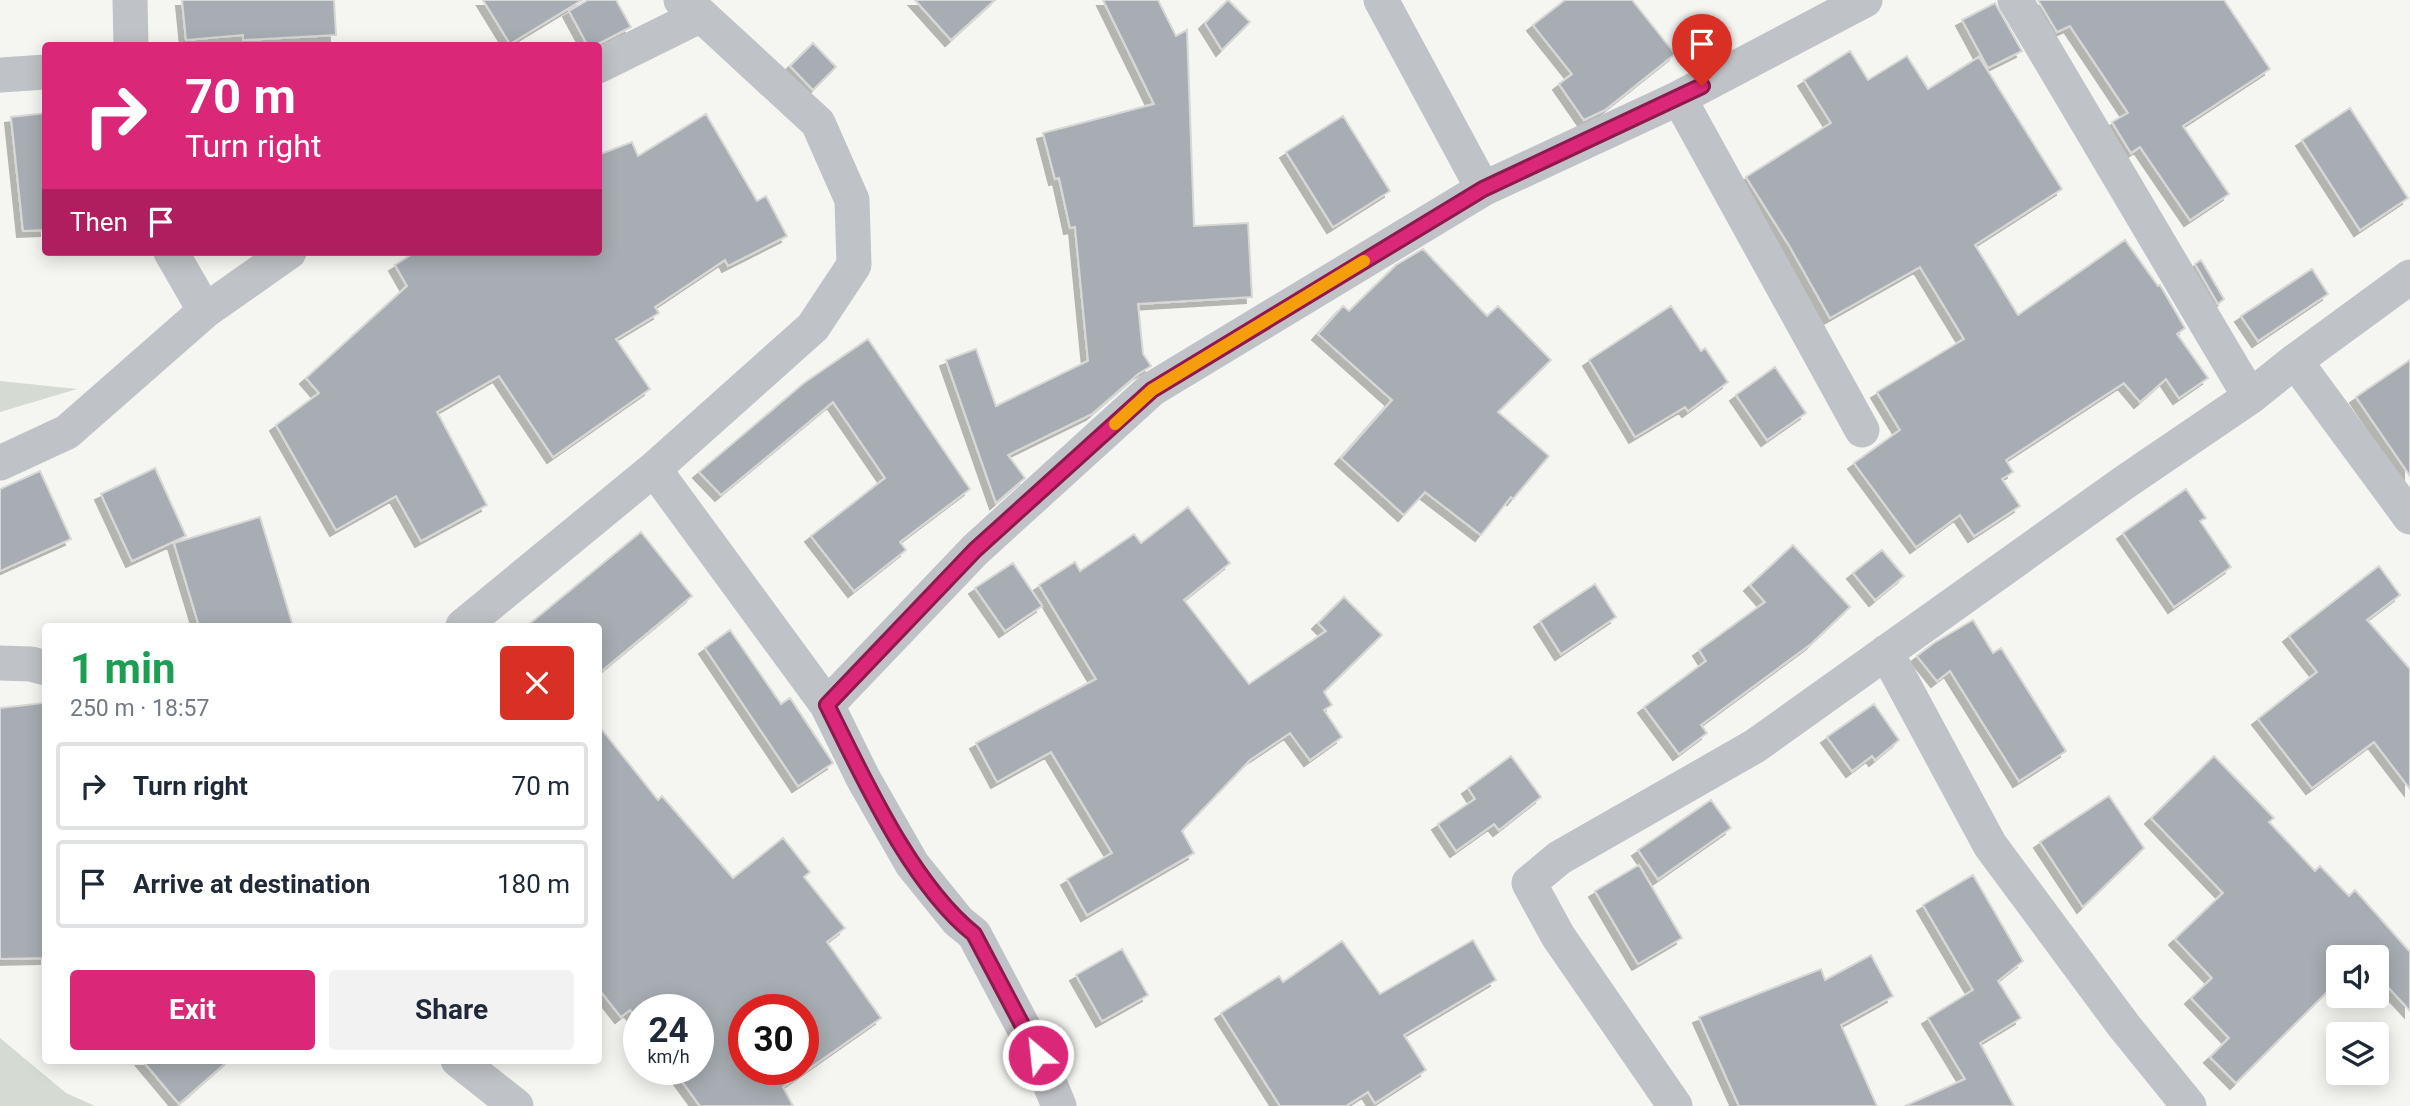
<!DOCTYPE html>
<meta charset="utf-8">
<style>
:root{--surface:#fff;--page:#f2f2f3;--text:#1f2937;--muted:#747a83;--line:#e0e1e3;--accent:#db2777}
body{margin:0;font-family:Roboto,sans-serif;background:var(--page);color:var(--text);height:100vh;display:flex;flex-direction:column;font-size:26px;white-space:nowrap}
*{box-sizing:border-box;margin:0}
p{font-size:23px;color:var(--muted)}
.icon{flex:none;width:38px;height:38px;fill:none;stroke:currentColor;stroke-width:2;stroke-linecap:round;stroke-linejoin:round}
.map{position:relative;flex:1;overflow:hidden}
.sheet{position:absolute;left:42px;top:623px;width:560px;height:441px;display:flex;flex-direction:column;background:var(--surface);border-radius:7px;box-shadow:0 4px 18px #0003}
.sheet>*{flex:none}
.top-card{position:absolute;left:42px;top:42px;width:560px;height:214px;border-radius:7px;box-shadow:0 4px 18px #0003;background:#db2777;color:#fff;overflow:hidden}
.fabs{position:absolute;left:2326px;top:945px;display:grid;gap:14px}
.fabs a{display:grid;place-items:center;width:63px;height:63px;border-radius:7px;background:var(--surface);box-shadow:0 4px 18px #0003;font-size:35px}
.speed{position:absolute;left:623px;top:994px;display:flex;gap:14px;font-size:35px;font-weight:700;text-align:center}
.speed>*{display:grid;place-content:center;width:91px;height:91px;border-radius:50%;background:var(--surface);box-shadow:0 4px 18px #0003;line-height:1}
.speed small{font-size:18px;font-weight:400}
.speed .limit{border:10px solid #d22;background:#fff;color:#111}
.pin{position:absolute;display:grid;place-items:center;width:60px;height:60px;color:#fff;margin:-72px -30px;border-radius:50% 50% 50% 0;rotate:-45deg;box-shadow:0 0 7px #0007}
.pin .icon{rotate:45deg}
.me{position:absolute;width:77px;margin:-38px;rotate:332deg;stroke-linejoin:round;filter:drop-shadow(0 0 5px #0008)}
.turn{display:flex;align-items:center;gap:24px;height:147px;padding:0 28px;font-size:32px}
.turn .icon{width:91px;height:91px;stroke-width:2.5}
.turn b{display:block;font-size:49px;line-height:60px}
.then{display:flex;align-items:center;height:66px;padding:0 28px;background:#0003;gap:14px;font-size:26px}
.round{display:grid;place-items:center;flex:none;width:74px;height:74px;border-radius:7px;background:var(--page)}
.summary{display:flex;align-items:center;justify-content:space-between;height:119px;padding:0 28px}
h1{font-size:42px;font-weight:700;line-height:52px;color:#1e9e55}
.cta{display:flex;gap:14px;margin-top:auto;padding:14px 28px}
.cta a{flex:1;height:80px;border-radius:7px;background:var(--accent);color:#fff;font-size:28px;font-weight:700;line-height:80px;text-align:center}
.cta a+a{background:var(--page);color:var(--text)}
ul{padding:0;list-style:none}
li{display:flex;align-items:center;gap:21px;height:88px;margin:0 14px 10px;padding:0 14px;border:4px solid var(--line);border-radius:7px}
li div{flex:1}
li b{display:block;font-size:26px}
li em{font-style:normal}
.map>svg:first-child{display:block}
</style>
<div class="map">
<svg width="2410" height="1106" viewBox="0 0 2410 1106">
<defs>
<filter id="shadow"><feDropShadow dx="-6" dy="6" stdDeviation="0" flood-color="#0004"/></filter>
</defs>
<rect width="100%" height="100%" fill="#f5f5f2"/>
<path fill="#d5dad2" d="M 0,381 L 77,389 L 0,412 Z
M 0,1038 L 66,1093 L 95,1106 L 0,1106 Z"/>
<path fill="#a7adb2" stroke="#d7d7d5" stroke-width="2" fill-rule="evenodd" filter="url(#shadow)" d="M 182,0 L 334,0 L 336,35 L 243,40 L 243,35 L 186,40 Z
M 483,0 L 582,0 L 510,44 Z
M 588,0 L 616,0 L 631,27 L 594,46 L 588,46 L 569,11 Z
M 915,0 L 995,0 L 951,40 Z
M 1103,0 L 1158,0 L 1176,36 L 1187,30 L 1194,226 L 1248,223 L 1252,297 L 1138,304 L 1143,354 L 1151,366 L 1138,374 L 1092,414 L 1008,455 L 1025,478 L 996,503 L 946,360 L 976,349 L 996,406 L 1088,361 L 1075,227 L 1070,228 L 1059,178 L 1055,179 L 1043,133 L 1154,104 Z
M 1228,0 L 1250,22 L 1222,50 L 1205,23 Z
M 1565,0 L 1632,0 L 1675,54 L 1605,110 L 1584,120 L 1559,84 L 1572,74 L 1533,25 Z
M 2038,0 L 2224,0 L 2270,69 L 2183,126 L 2229,194 L 2190,220 L 2140,147 L 2131,153 L 2112,122 L 2128,113 L 2070,26 L 2057,32 Z
M 1995,3 L 2022,51 L 1988,68 L 1962,20 Z
M 813,43 L 836,67 L 813,90 L 790,66 Z
M 1850,51 L 1868,80 L 1907,56 L 1928,89 L 1979,57 L 2062,189 L 1975,245 L 2018,315 L 2125,240 L 2158,286 L 2160,285 L 2185,328 L 2177,334 L 2208,378 L 2179,398 L 2166,379 L 2140,402 L 2124,383 L 2006,460 L 2013,472 L 2002,479 L 2020,506 L 1974,536 L 1960,515 L 1916,547 L 1854,463 L 1900,430 L 1877,392 L 1964,339 L 1920,267 L 1830,318 L 1790,247 L 1746,177 L 1831,123 L 1804,80 Z
M 2350,108 L 2408,198 L 2360,230 L 2302,140 Z
M 46,113 L 46,230 L 23,231 L 11,117 Z
M 706,114 L 757,201 L 766,196 L 787,236 L 728,266 L 725,260 L 655,307 L 659,313 L 616,339 L 650,389 L 553,457 L 499,376 L 437,412 L 487,505 L 421,541 L 396,496 L 336,530 L 276,425 L 319,393 L 306,378 L 407,286 L 395,265 L 416,252 L 598,252 L 598,155 L 632,142 L 638,156 Z
M 1343,116 L 1390,191 L 1333,227 L 1286,152 Z
M 1423,249 L 1487,316 L 1498,306 L 1551,360 L 1498,412 L 1549,456 L 1513,499 L 1511,497 L 1481,535 L 1425,492 L 1404,515 L 1341,458 L 1392,400 L 1318,334 L 1343,306 L 1349,311 L 1396,265 Z
M 2201,260 L 2224,299 L 2218,304 L 2195,264 Z
M 2312,269 L 2328,294 L 2258,341 L 2241,316 Z
M 1671,306 L 1701,351 L 1705,348 L 1728,382 L 1688,411 L 1685,407 L 1635,437 L 1589,360 Z
M 868,339 L 970,489 L 900,542 L 906,550 L 854,591 L 811,536 L 885,478 L 833,402 L 721,495 L 699,472 L 804,383 Z
M 2410,360 L 2410,476 L 2356,397 Z
M 1775,367 L 1806,413 L 1767,440 L 1736,395 Z
M 155,468 L 186,536 L 132,561 L 101,494 Z
M 40,471 L 71,539 L 0,571 L 0,489 Z
M 2186,489 L 2206,518 L 2200,521 L 2231,567 L 2174,607 L 2123,533 Z
M 1188,507 L 1230,563 L 1184,600 L 1249,684 L 1326,631 L 1318,623 L 1344,597 L 1382,635 L 1324,692 L 1332,705 L 1324,710 L 1342,737 L 1310,760 L 1290,733 L 1250,760 L 1182,831 L 1194,853 L 1087,915 L 1067,879 L 1112,853 L 1051,752 L 997,782 L 976,743 L 1096,679 L 1039,585 L 1075,562 L 1080,571 L 1134,534 L 1141,543 Z
M 260,517 L 293,626 L 199,626 L 174,543 Z
M 641,532 L 692,596 L 598,674 L 598,626 L 527,626 Z
M 1793,545 L 1850,607 L 1811,644 L 1701,725 L 1707,733 L 1679,754 L 1644,707 L 1706,661 L 1699,650 L 1765,602 L 1750,585 Z
M 1882,550 L 1904,576 L 1875,600 L 1853,573 Z
M 1013,563 L 1042,606 L 1005,631 L 975,588 Z
M 2379,566 L 2400,595 L 2367,620 L 2410,669 L 2410,789 L 2374,742 L 2312,788 L 2258,719 L 2317,672 L 2289,636 Z
M 1595,584 L 1616,617 L 1561,654 L 1540,621 Z
M 1973,620 L 1993,653 L 2001,648 L 2066,751 L 2019,781 L 1950,671 L 1937,681 L 1917,656 L 1934,643 Z
M 730,630 L 781,704 L 790,698 L 833,763 L 798,786 L 705,648 Z
M 43,703 L 46,729 L 46,958 L 0,959 L 0,708 Z
M 1874,704 L 1899,740 L 1875,760 L 1872,756 L 1852,771 L 1827,737 Z
M 598,725 L 658,800 L 662,796 L 733,878 L 783,838 L 810,872 L 804,877 L 845,928 L 827,942 L 881,1018 L 783,1087 L 793,1106 L 700,1106 L 673,1069 L 698,1069 L 698,1010 L 639,1010 L 639,1022 L 630,1010 L 621,1017 L 598,988 ZM 744,1010 L 803,1010 L 803,1069 L 744,1069 Z
M 1511,756 L 1541,797 L 1499,830 L 1494,824 L 1456,851 L 1438,824 L 1475,799 L 1468,788 Z
M 2214,756 L 2274,818 L 2269,822 L 2315,871 L 2320,866 L 2349,896 L 2355,890 L 2410,952 L 2410,1011 L 2376,974 L 2376,957 L 2338,957 L 2338,981 L 2236,1083 L 2210,1057 L 2229,1038 L 2191,998 L 2212,978 L 2175,939 L 2223,893 L 2151,818 Z
M 2109,796 L 2144,848 L 2083,907 L 2040,842 Z
M 1711,800 L 1731,828 L 1658,879 L 1638,850 Z
M 1639,865 L 1682,938 L 1638,964 L 1595,891 Z
M 1973,875 L 2023,961 L 1998,981 L 2021,1018 L 1980,1043 L 2014,1106 L 1905,1106 L 1965,1079 L 1928,1018 L 1973,990 L 1923,905 Z
M 1473,940 L 1496,980 L 1404,1035 L 1426,1070 L 1375,1103 L 1368,1092 L 1346,1106 L 1280,1106 L 1221,1013 L 1279,976 L 1283,982 L 1342,941 L 1380,994 Z
M 1122,949 L 1148,995 L 1102,1021 L 1076,975 Z
M 1871,955 L 1893,996 L 1841,1025 L 1877,1106 L 1739,1106 L 1699,1017 L 1821,969 L 1825,980 Z
M 142,1060 L 229,1060 L 179,1104 Z"/>
<g fill="none" stroke-linecap="round" stroke-linejoin="round">
<path stroke="#bfc2c6" stroke-width="35" d="M 130,0 L 131,46
M 1381,0 L 1483,189
M 2015,0 L 2250,397
M 598,66 L 701,15
M 0,75 L 46,72
M 1679,98 L 1862,430
M 171,252 L 205,311
M 2295,361 L 2410,517
M 0,463 L 67,432 L 205,311 L 289,252
M 654,469 L 827,705 L 863,778 L 912,864 L 958,921 L 974,934 L 1038,1055 L 1059,1106
M 463,626 L 654,469 L 813,327 L 854,265 L 852,200 L 818,123 L 701,15 L 681,0
M 1886,652 L 1990,845 L 2124,1026 L 2189,1106
M 0,663 L 31,664 L 46,668
M 827,705 L 975,550 L 1152,389 L 1483,189 L 1679,98 L 1865,0
M 458,1060 L 516,1106
M 1675,1106 L 1558,936 L 1529,883 L 1559,858 L 1755,746 L 2125,482 L 2250,397 L 2295,361 L 2410,277"/>
</g>
<g fill="none" stroke-linecap="round" stroke-linejoin="round">
<g stroke="#8e194d" stroke-width="18">
<path id="route" d="M 1038,1055 L 974,934 C 911,884 863,777 827,705 L 975,550 L 1152,390 L 1483,189 L 1702,86"/>
</g>
<use href="#route" stroke="#db2777" stroke-width="12"/>
<path stroke="#f59e0b" stroke-width="12" d="M 1115,424 L 1152,390 L 1364,261"/>
</g>
</svg>
<div class="fabs">
<a><svg class="icon" aria-label="sound" viewBox="0 0 24 24"><path d="M4 9h4l5-4v14l-5-4H4zM17 9q2 3 0 6"/></svg></a>
<a><svg class="icon" aria-label="layers" viewBox="0 0 24 24"><path d="M12 4l9 5-9 5-9-5zM3 14l9 5 9-5"/></svg></a>
</div>
<div class="speed"><div>24<small>km/h</small></div><div class="limit">30</div></div>
<div class="pin" style="left:1702px;top:86px;background:#d93025"><svg class="icon" aria-label="arrive" viewBox="0 0 24 24"><path d="M6 21V4h12l-3 4 3 4H6"/></svg></div>
<svg class="me" style="left:1038px;top:1055px" viewBox="-20 -20 40 40"><circle r="17" fill="#db2777" stroke="#fff" stroke-width="3"/><path d="M0-11L8 9 0 5-8 9z" fill="#fff"/></svg>
<div class="top-card">
<div class="turn"><svg class="icon" aria-label="right" viewBox="0 0 24 24"><path d="M7 20v-9h11M14 6l5 5-5 5"/></svg><div><b>70 m</b>Turn right</div></div>
<div class="then">Then<svg class="icon" aria-label="arrive" viewBox="0 0 24 24"><path d="M6 21V4h12l-3 4 3 4H6"/></svg></div>
</div>
<section class="sheet">
<div class="summary"><div><h1>1 min</h1><p>250 m · 18:57</p></div><a class="round" style="background:#d93025;color:#fff"><svg class="icon" aria-label="close" viewBox="0 0 24 24"><path d="M6 6l12 12M18 6L6 18"/></svg></a></div>
<ul>
<li><svg class="icon" aria-label="right" viewBox="0 0 24 24"><path d="M7 20v-9h11M14 6l5 5-5 5"/></svg><div><b>Turn right</b></div><em>70 m</em></li>
<li><svg class="icon" aria-label="arrive" viewBox="0 0 24 24"><path d="M6 21V4h12l-3 4 3 4H6"/></svg><div><b>Arrive at destination</b></div><em>180 m</em></li>
</ul>
<div class="cta"><a>Exit</a><a>Share</a></div>
</section>
</div>
